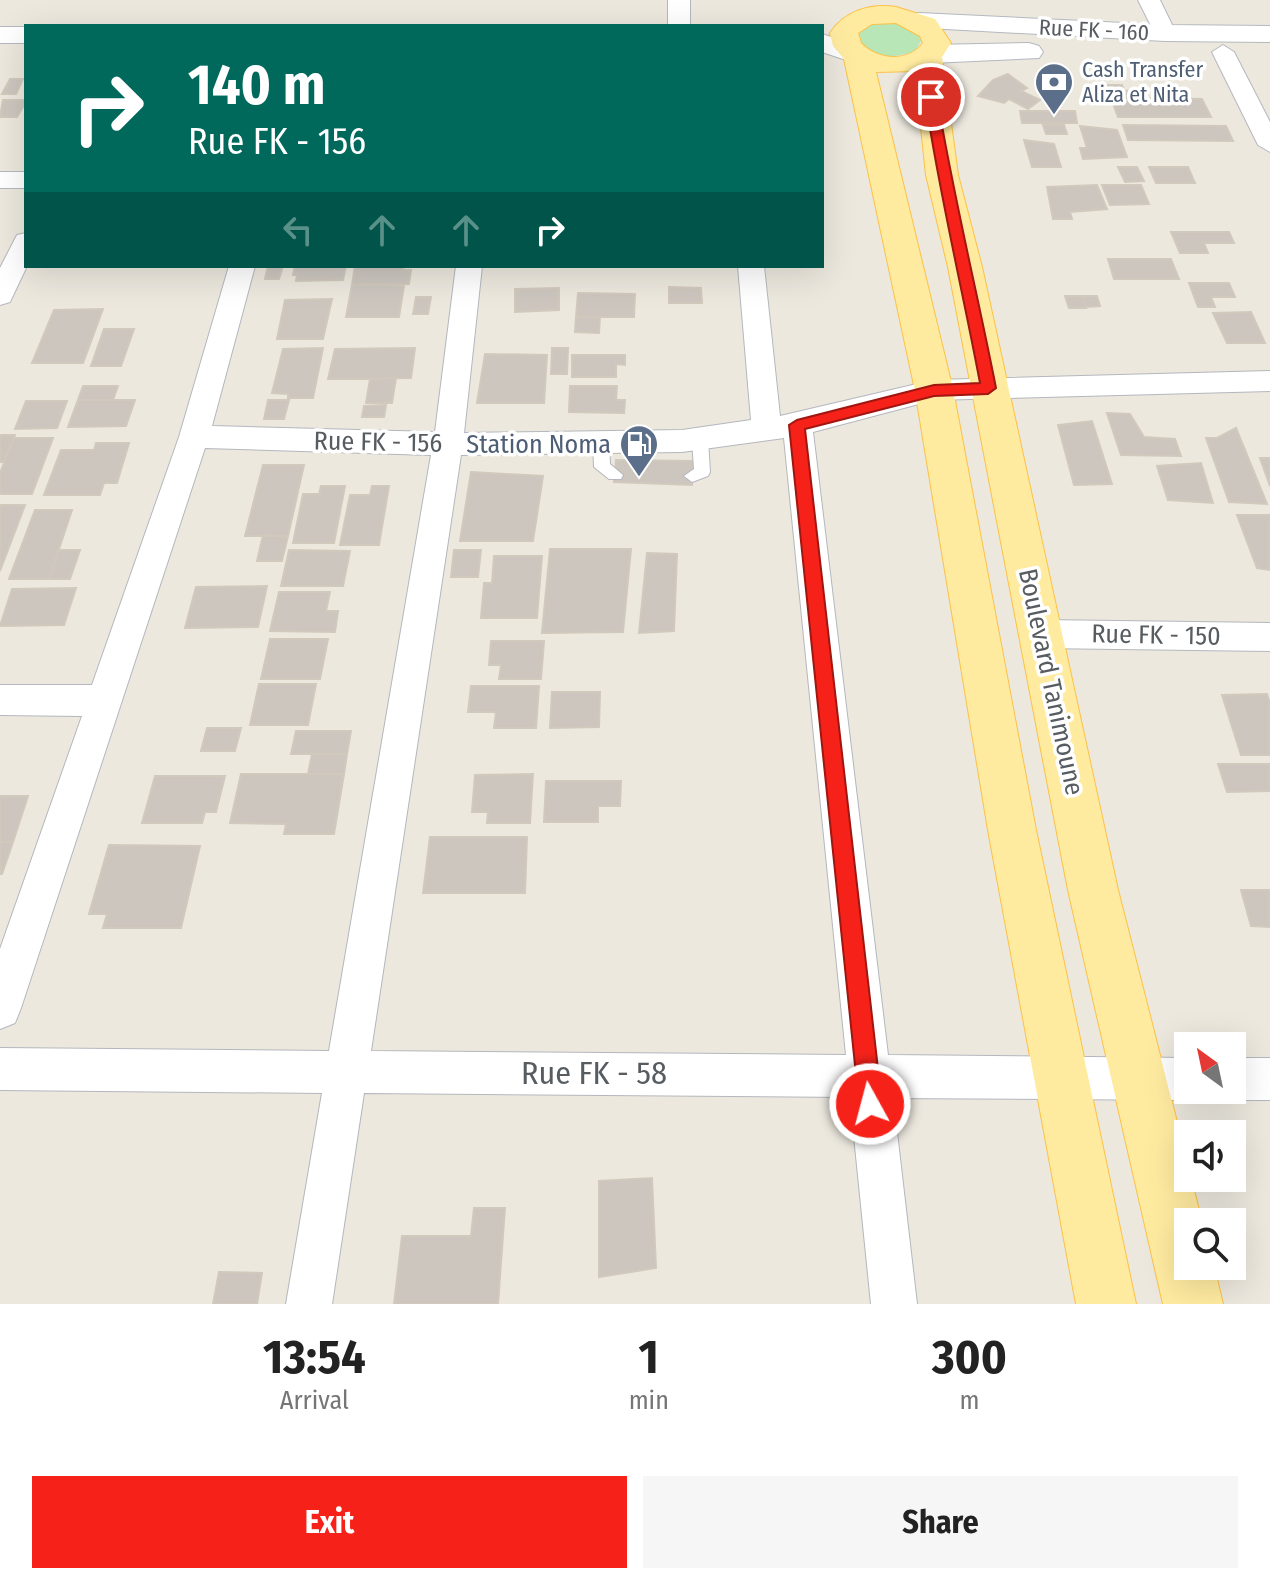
<!DOCTYPE html>
<style>
:root{--surface:#fff;--page:#f6f6f6;--text:#222;--muted:#767676;--accent:#f6221a}
body{margin:0;font-family:"Fira Sans Condensed",sans-serif;background:var(--page);color:var(--text);height:100vh;display:flex;flex-direction:column;font-size:30px;white-space:nowrap}
*{box-sizing:border-box;margin:0}
p{font-size:26px;color:var(--muted)}
.icon{flex:none;width:44px;height:44px;fill:none;stroke:currentColor;stroke-width:2;stroke-linecap:round;stroke-linejoin:round}
.map{position:relative;height:1304px;overflow:hidden}
.drawer{display:flex;flex-direction:column;background:var(--surface);flex:1}
.drawer>*{flex:none}
.hud{position:absolute;left:24px;top:24px;width:800px;height:244px;border-radius:0px;box-shadow:0 8px 32px #0002;background:#00695c;color:#fff;overflow:hidden}
.needle{width:52px;rotate:327deg}
.fabs{position:absolute;left:1174px;top:1032px;display:grid;gap:16px}
.fabs a{display:grid;place-items:center;width:72px;height:72px;border-radius:0px;background:var(--surface);box-shadow:0 8px 32px #0002;font-size:40px}
.pin{position:absolute;display:grid;place-items:center;width:68px;height:68px;color:#fff;margin:-34px;border:4px solid #fff;border-radius:50%;box-shadow:0 2px 8px #0007}
.me{position:absolute;width:88px;margin:-44px;rotate:353deg;stroke-linejoin:round;filter:drop-shadow(0 0 6px #0008)}
.turn{display:flex;align-items:center;gap:28px;height:168px;padding:0 32px;font-size:36px}
.turn .icon{width:104px;height:104px;stroke-width:2.5}
.turn b{display:block;font-size:56px;line-height:68px}
.lanes{display:flex;align-items:center;height:76px;padding:0 32px;background:#0003;justify-content:center;gap:40px;direction:ltr}
.lanes .off{opacity:.35}
.eta{display:flex;justify-content:space-evenly;align-items:center;height:136px;text-align:center}
.eta b{font-size:48px;font-weight:700;line-height:56px}
.cta{display:flex;gap:16px;margin-top:auto;padding:16px 32px}
.cta a{flex:1;height:92px;border-radius:0px;background:var(--accent);color:#fff;font-size:32px;font-weight:700;line-height:92px;text-align:center}
.cta a+a{background:var(--page);color:var(--text)}
.map>svg:first-child{display:block}
</style>
<div class="map">
<svg width="1270" height="1304" viewBox="0 0 1270 1304">
<rect width="100%" height="100%" fill="#ece8de"/>
<path fill="#b9e6b7" d="M 893,22 L 918,34 L 921,41 L 915,52 L 886,58 L 857,47 L 856,29 L 863,25 Z"/>
<path fill="#ccc6bf" stroke="#d1c9bc" stroke-width="2" d="M 1008,74 L 1027,88 L 1021,91 L 1040,100 L 1028,109 L 1009,99 L 1004,103 L 978,96 L 993,80 Z
M 10,79 L 23,79 L 16,94 L 2,94 Z
M 1106,85 L 1122,85 L 1124,91 L 1134,90 L 1137,98 L 1202,99 L 1211,117 L 1118,117 Z
M 3,100 L 26,100 L 26,102 L 17,117 L 0,117 Z
M 1020,111 L 1075,111 L 1077,123 L 1022,123 Z
M 1043,125 L 1064,125 L 1067,134 L 1046,134 Z
M 1123,125 L 1226,126 L 1233,141 L 1128,140 Z
M 1080,126 L 1117,130 L 1127,157 L 1083,159 L 1080,148 L 1087,148 Z
M 1024,140 L 1054,144 L 1061,167 L 1032,167 Z
M 1118,167 L 1137,167 L 1144,181 L 1125,182 Z
M 1149,167 L 1188,167 L 1195,183 L 1156,183 Z
M 1097,185 L 1107,209 L 1070,212 L 1072,219 L 1053,219 L 1047,187 Z
M 1102,185 L 1141,185 L 1149,204 L 1110,205 Z
M 1171,232 L 1229,232 L 1234,243 L 1204,243 L 1208,253 L 1180,253 Z
M 1108,259 L 1171,259 L 1179,279 L 1114,279 Z
M 268,266 L 283,266 L 279,279 L 265,279 Z
M 295,266 L 346,266 L 343,280 L 296,281 L 297,275 L 293,275 Z
M 355,266 L 404,266 L 403,270 L 411,270 L 409,284 L 352,285 Z
M 1189,283 L 1229,283 L 1235,297 L 1211,297 L 1215,307 L 1198,307 Z
M 374,284 L 404,286 L 399,317 L 346,317 L 352,285 Z
M 669,287 L 701,288 L 702,303 L 669,303 Z
M 559,288 L 559,310 L 515,312 L 515,289 Z
M 578,293 L 635,294 L 634,317 L 576,317 Z
M 1065,296 L 1082,296 L 1086,308 L 1069,308 Z
M 1082,296 L 1097,296 L 1100,306 L 1086,307 Z
M 416,297 L 431,297 L 428,314 L 413,314 Z
M 332,299 L 323,339 L 277,339 L 285,300 Z
M 103,309 L 83,363 L 32,363 L 54,310 Z
M 1251,312 L 1265,343 L 1227,343 L 1213,313 Z
M 576,317 L 600,317 L 599,333 L 575,332 Z
M 104,329 L 134,329 L 121,366 L 91,366 Z
M 323,348 L 313,398 L 288,398 L 288,394 L 272,393 L 283,349 Z
M 415,348 L 411,378 L 328,379 L 335,349 Z
M 552,348 L 568,348 L 567,374 L 551,374 Z
M 485,354 L 547,355 L 544,403 L 477,403 Z
M 572,355 L 625,355 L 625,365 L 616,364 L 616,377 L 572,377 Z
M 396,378 L 392,403 L 366,403 L 370,379 Z
M 83,386 L 118,386 L 113,400 L 78,400 Z
M 570,386 L 617,386 L 616,400 L 625,400 L 624,413 L 569,412 Z
M 78,400 L 135,400 L 126,426 L 68,427 Z
M 268,400 L 289,400 L 284,419 L 264,419 Z
M 26,401 L 67,401 L 57,428 L 15,429 Z
M 386,405 L 384,417 L 362,417 L 364,406 Z
M 1107,413 L 1130,414 L 1144,437 L 1175,439 L 1181,456 L 1121,455 Z
M 1092,421 L 1112,484 L 1074,485 L 1058,425 Z
M 1236,428 L 1267,504 L 1229,502 L 1206,438 L 1217,438 Z
M 0,435 L 15,435 L 4,462 L 0,462 Z
M 14,438 L 53,438 L 32,494 L 0,494 L 0,473 Z
M 96,443 L 129,443 L 117,483 L 104,483 L 100,495 L 44,495 L 61,450 L 94,450 Z
M 1260,458 L 1270,458 L 1270,486 Z
M 616,460 L 693,461 L 692,485 L 614,482 Z
M 1201,463 L 1213,503 L 1168,500 L 1157,466 Z
M 263,465 L 304,465 L 288,536 L 245,536 Z
M 471,472 L 543,476 L 533,541 L 460,541 Z
M 321,486 L 345,486 L 334,543 L 293,543 L 303,494 L 319,494 Z
M 372,486 L 389,486 L 379,545 L 340,545 L 350,495 L 370,495 Z
M 0,505 L 25,505 L 0,571 Z
M 35,510 L 72,510 L 49,579 L 9,579 Z
M 1237,515 L 1270,515 L 1270,570 L 1257,568 Z
M 263,535 L 288,536 L 282,561 L 257,561 Z
M 550,549 L 631,549 L 623,632 L 542,633 Z
M 59,550 L 80,550 L 70,579 L 49,579 Z
M 289,550 L 350,551 L 343,586 L 281,586 Z
M 454,550 L 481,550 L 478,577 L 451,577 Z
M 647,553 L 677,554 L 674,631 L 639,633 Z
M 494,556 L 542,556 L 537,618 L 481,618 L 484,583 L 492,583 Z
M 267,586 L 258,627 L 185,628 L 196,587 Z
M 76,588 L 64,625 L 0,626 L 12,589 Z
M 279,592 L 330,592 L 326,611 L 338,611 L 335,632 L 270,631 Z
M 270,639 L 328,639 L 320,679 L 261,679 Z
M 491,641 L 544,641 L 541,679 L 499,679 L 501,665 L 489,665 Z
M 259,684 L 316,684 L 308,725 L 250,725 Z
M 471,686 L 539,686 L 536,728 L 494,728 L 496,712 L 468,712 Z
M 552,692 L 600,692 L 599,727 L 550,728 Z
M 1267,694 L 1270,704 L 1270,755 L 1241,755 L 1222,695 Z
M 207,728 L 241,728 L 235,751 L 201,751 Z
M 296,731 L 351,731 L 347,754 L 291,754 Z
M 312,754 L 347,754 L 344,774 L 308,774 Z
M 1218,764 L 1270,764 L 1270,791 L 1227,792 Z
M 241,774 L 344,774 L 334,834 L 284,834 L 286,824 L 230,823 Z
M 533,774 L 530,823 L 487,823 L 488,812 L 472,812 L 475,775 Z
M 155,776 L 225,776 L 216,812 L 205,812 L 202,823 L 142,823 Z
M 546,781 L 621,781 L 620,806 L 598,806 L 598,822 L 544,822 Z
M 0,796 L 28,796 L 13,842 L 0,842 Z
M 430,837 L 527,837 L 525,893 L 423,893 Z
M 0,842 L 13,842 L 2,874 L 0,874 Z
M 109,845 L 200,846 L 181,928 L 103,928 L 107,914 L 89,914 Z
M 1241,890 L 1270,890 L 1270,927 L 1251,926 Z
M 652,1178 L 656,1268 L 599,1277 L 599,1181 Z
M 474,1208 L 505,1208 L 498,1304 L 394,1304 L 402,1236 L 471,1236 Z
M 219,1272 L 262,1273 L 257,1304 L 213,1304 Z"/>
<g fill="none" stroke-linecap="round" stroke-linejoin="round">
<g stroke="#b4b7bd" stroke-width="2">
<path id="lane" d="M 700,433 L 708,439 L 710,472 L 708,476 L 692,482 L 684,476 L 694,469 L 692,439 Z
M 601,436 L 609,442 L 610,464 L 623,475 L 621,479 L 609,479 L 594,467 L 593,442 Z"/>
</g>
<g stroke="#b4b7bd" stroke-width="2">
<path id="street" d="M 668,0 L 690,0 L 690,26 L 668,26 Z
M 1138,0 L 1160,0 L 1176,33 L 1173,38 L 1157,38 Z
M 1223,45 L 1234,52 L 1270,122 L 1270,152 L 1258,145 L 1212,52 Z
M 0,172 L 26,172 L 26,188 L 0,188 Z
M 26,233 L 27,266 L 10,302 L 0,305 L 0,268 L 17,235 Z
M 229,266 L 255,266 L 212,426 L 435,432 L 456,266 L 482,266 L 464,433 L 682,430 L 751,420 L 738,266 L 764,266 L 780,416 L 934,380 L 1270,371 L 1270,391 L 934,400 L 813,432 L 888,1055 L 1188,1058 L 1188,1090 L 1205,1090 L 1203,1094 L 1188,1100 L 893,1098 L 917,1304 L 871,1304 L 850,1097 L 364,1093 L 332,1304 L 286,1304 L 322,1093 L 0,1090 L 0,1048 L 329,1051 L 431,455 L 205,448 L 21,1008 L 15,1023 L 0,1029 L 0,949 L 82,716 L 0,715 L 0,685 L 92,685 L 179,437 ZM 784,438 L 846,1055 L 371,1051 L 461,455 L 682,452 Z
M 1041,620 L 1270,623 L 1270,651 L 1041,648 L 1029,644 L 1024,634 L 1029,624 Z
M 1232,1058 L 1270,1058 L 1270,1100 L 1232,1100 L 1217,1094 L 1215,1090 L 1232,1090 Z"/>
</g>
<g stroke="#b4b9bf" stroke-width="2">
<path id="secondary" d="M 919,13 L 1165,25 L 1270,26 L 1270,42 L 1165,41 L 909,27 L 905,21 L 909,15 Z
M 0,27 L 26,27 L 26,43 L 0,43 Z
M 822,34 L 865,48 L 869,54 L 865,60 L 855,63 L 822,52 Z
M 1029,43 L 1039,46 L 1043,52 L 1039,58 L 931,63 L 921,60 L 917,54 L 921,48 L 931,45 Z"/>
</g>
<g stroke="#fcc147" stroke-width="2">
<path id="primary" d="M 896,7 L 935,19 L 951,43 L 942,57 L 958,175 L 982,267 L 1118,890 L 1188,1165 L 1188,1178 L 1191,1178 L 1202,1222 L 1188,1222 L 1188,1266 L 1214,1266 L 1223,1304 L 1163,1304 L 1068,890 L 948,267 L 926,175 L 915,71 L 876,72 L 953,390 L 1036,830 L 1136,1304 L 1076,1304 L 988,830 L 915,390 L 844,59 L 833,46 L 830,33 C 845,11 870,3 896,7 ZM 896,23 L 920,36 L 923,43 C 908,63 877,60 861,43 L 858,33 L 872,24 Z"/>
</g>
<use href="#lane" fill="#fff" fill-rule="evenodd"/>
<use href="#street" fill="#fff" fill-rule="evenodd"/>
<use href="#secondary" fill="#fff" fill-rule="evenodd"/>
<use href="#primary" fill="#ffeba0" fill-rule="evenodd"/>
</g>
<path fill="#f6221a" stroke="#a01611" stroke-width="2" d="M 931,93 L 937,97 C 953,195 977,291 996,388 L 988,394 L 934,396 L 805,429 L 882,1104 L 878,1112 L 870,1116 L 862,1112 L 859,1104 L 789,425 L 797,420 L 934,385 L 980,383 C 962,287 939,193 925,97 Z"/>
<defs>
<g id="bank-pin" transform="scale(2)"><path d="M0 17L-7.5 6A9.5 9.5 0 1 1 7.5 6Z" fill="#5c6f8a" stroke="#fff"/><path d="M-6-4H6V4H-6ZM0-2.3a2.3 2.3 0 1 0 0 4.6a2.3 2.3 0 1 0 0-4.6Z" fill="#fff"/></g>
<g id="fuel-pin" transform="scale(2)"><path d="M0 17L-7.5 6A9.5 9.5 0 1 1 7.5 6Z" fill="#5c6f8a" stroke="#fff"/><path d="M-5.5-6h7V0h2V4h1.3V-2.5L3-4.5l.8-.8L6-3V5H2.5V1h-1V6h-7ZM-4.2-4.7v3.2H.2V-4.7Z" fill="#fff"/></g>
</defs>
<g fill-rule="evenodd">
<use href="#bank-pin" x="1054" y="82"/>
<use href="#fuel-pin" x="639" y="444"/>
</g>
<g text-anchor="middle" dominant-baseline="central" stroke-width="7" stroke-linejoin="round" paint-order="stroke">
<g font-size="22" fill="#575c61" stroke="#fff">
<text transform="translate(1094 30) rotate(3)">Rue FK - 160</text>
</g>
<g font-size="22" fill="#4e5e75" stroke="#fff" text-anchor="start">
<text x="1082" y="69">Cash Transfer<tspan x="1082" dy="25">Aliza et Nita</tspan></text>
</g>
<g font-size="26" fill="#575c61" stroke="#fff">
<text transform="translate(378 442) rotate(1)">Rue FK - 156</text>
<text transform="translate(1156 635) rotate(1)">Rue FK - 150</text>
<text transform="translate(1051 682) rotate(78)">Boulevard Tanimoune</text>
</g>
<g font-size="26" fill="#4e5e75" stroke="#fff" text-anchor="end">
<text x="611" y="444">Station Noma</text>
</g>
<g font-size="32" fill="#575c61" stroke="#fff">
<text x="594" y="1073">Rue FK - 58</text>
</g>
</g>
</svg>
<div class="fabs">
<a><svg class="needle" viewBox="-14 -14 28 28"><path d="M0-13l5 13h-10z" fill="#e53935"/><path d="M0 13l5-13h-10z" fill="#767676"/></svg></a>
<a><svg class="icon" aria-label="sound" viewBox="0 0 24 24"><path d="M4 9h4l5-4v14l-5-4H4zM17 9q2 3 0 6"/></svg></a>
<a><svg class="icon" aria-label="search" viewBox="0 0 24 24"><circle cx="10" cy="10" r="6"/><path d="M15 15l6 6"/></svg></a>
</div>
<div class="pin" style="left:931px;top:97px;background:#d93025"><svg class="icon" aria-label="arrive" viewBox="0 0 24 24"><path d="M6 21V4h12l-3 4 3 4H6"/></svg></div>
<svg class="me" style="left:870px;top:1104px" viewBox="-20 -20 40 40"><circle r="17" fill="#f6221a" stroke="#fff" stroke-width="3"/><path d="M0-11L8 9 0 5-8 9z" fill="#fff"/></svg>
<div class="hud">
<div class="turn"><svg class="icon" aria-label="right" viewBox="0 0 24 24"><path d="M7 20v-9h11M14 6l5 5-5 5"/></svg><div><b>140 m</b>Rue FK - 156</div></div>
<div class="lanes"><svg class="icon off" aria-label="left" viewBox="0 0 24 24"><path d="M17 20v-9H6M10 6l-5 5 5 5"/></svg><svg class="icon off" aria-label="ahead" viewBox="0 0 24 24"><path d="M12 20V5M6 11l6-6 6 6"/></svg><svg class="icon off" aria-label="ahead" viewBox="0 0 24 24"><path d="M12 20V5M6 11l6-6 6 6"/></svg><svg class="icon" aria-label="right" viewBox="0 0 24 24"><path d="M7 20v-9h11M14 6l5 5-5 5"/></svg></div>
</div>
</div>
<section class="drawer">
<div class="eta">
<div><b>13:54</b><p>Arrival</p></div>
<div><b>1</b><p>min</p></div>
<div><b>300</b><p>m</p></div>
</div>
<div class="cta"><a>Exit</a><a>Share</a></div>
</section>
